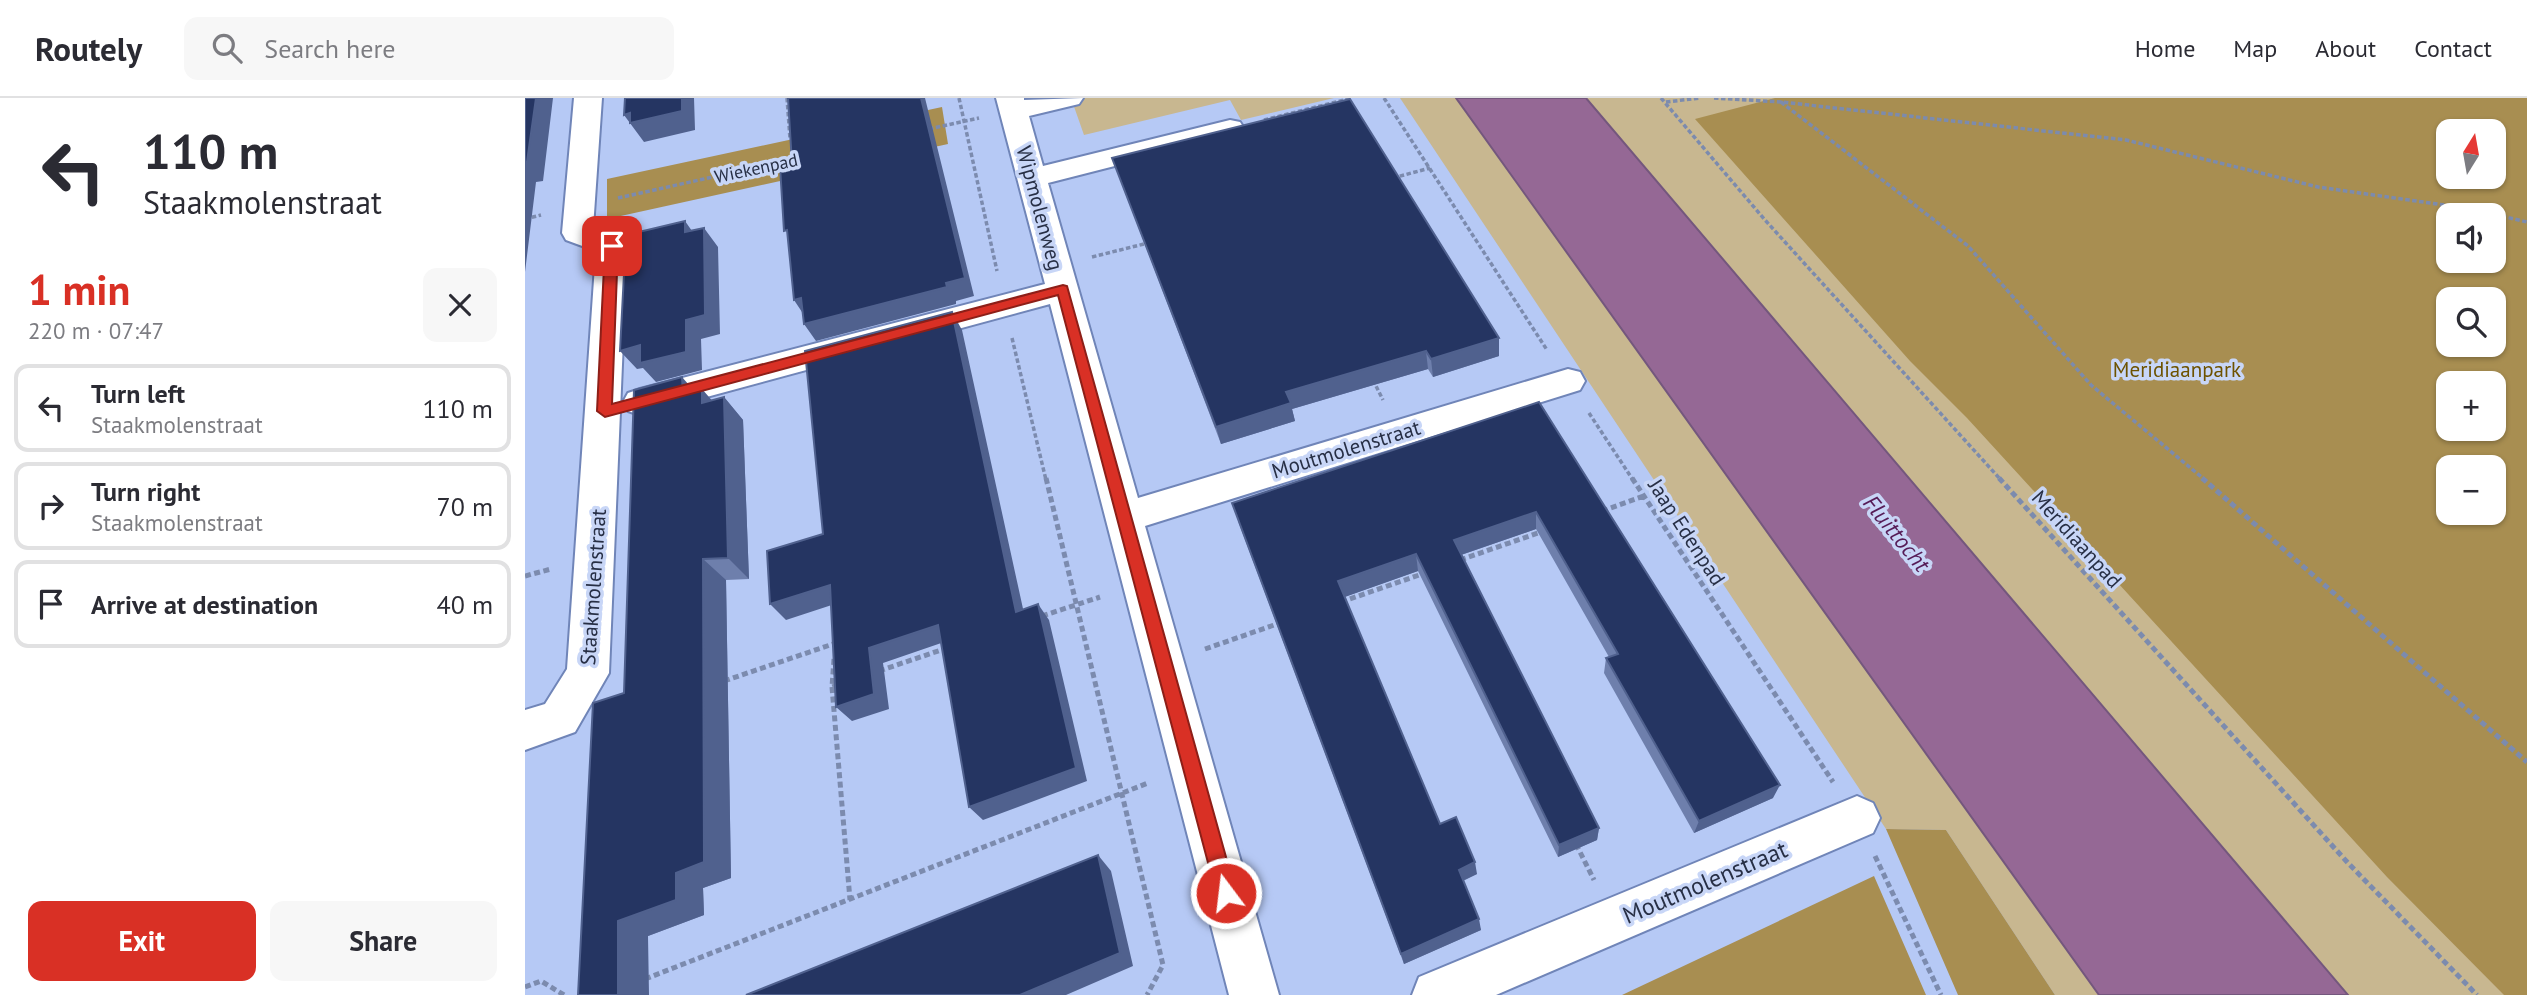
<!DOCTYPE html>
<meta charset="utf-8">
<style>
:root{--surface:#fff;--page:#f7f7f7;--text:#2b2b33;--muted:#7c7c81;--line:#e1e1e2;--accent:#d93025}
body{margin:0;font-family:"PT Sans",sans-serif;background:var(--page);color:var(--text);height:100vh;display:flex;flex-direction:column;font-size:26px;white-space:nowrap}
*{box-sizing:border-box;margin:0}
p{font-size:23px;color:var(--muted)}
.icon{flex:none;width:38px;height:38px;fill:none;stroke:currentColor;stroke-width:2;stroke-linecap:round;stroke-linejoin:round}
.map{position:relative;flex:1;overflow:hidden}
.panel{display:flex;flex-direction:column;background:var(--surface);width:525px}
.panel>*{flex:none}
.guide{background:#fff;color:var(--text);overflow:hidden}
.needle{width:46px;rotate:11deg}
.buttons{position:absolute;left:1911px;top:21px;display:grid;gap:14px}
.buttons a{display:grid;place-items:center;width:70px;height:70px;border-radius:14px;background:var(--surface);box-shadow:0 2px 5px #0004;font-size:35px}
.pin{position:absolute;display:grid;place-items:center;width:60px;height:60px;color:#fff;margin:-30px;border-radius:14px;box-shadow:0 4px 10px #0006}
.me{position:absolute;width:77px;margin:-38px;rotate:345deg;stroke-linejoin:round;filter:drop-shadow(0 0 5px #0008)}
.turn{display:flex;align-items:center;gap:24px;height:147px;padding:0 28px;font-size:32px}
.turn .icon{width:91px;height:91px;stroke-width:2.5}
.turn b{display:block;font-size:49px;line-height:60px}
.round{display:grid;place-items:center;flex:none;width:74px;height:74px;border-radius:14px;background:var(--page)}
.overview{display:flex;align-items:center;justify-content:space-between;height:119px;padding:0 28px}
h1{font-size:42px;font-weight:600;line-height:52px;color:var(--accent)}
.button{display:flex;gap:14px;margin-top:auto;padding:14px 28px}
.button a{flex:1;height:80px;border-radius:14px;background:var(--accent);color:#fff;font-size:28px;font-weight:600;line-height:80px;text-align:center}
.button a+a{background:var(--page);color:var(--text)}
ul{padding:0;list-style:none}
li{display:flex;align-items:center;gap:21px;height:88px;margin:0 14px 10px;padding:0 14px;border:4px solid var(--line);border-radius:14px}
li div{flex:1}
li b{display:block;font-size:26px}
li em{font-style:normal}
header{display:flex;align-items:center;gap:42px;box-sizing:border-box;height:98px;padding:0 35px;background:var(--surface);border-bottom:2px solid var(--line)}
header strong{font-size:33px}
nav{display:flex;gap:38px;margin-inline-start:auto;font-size:24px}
.search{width:490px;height:63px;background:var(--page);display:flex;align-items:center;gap:18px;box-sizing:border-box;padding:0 24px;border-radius:14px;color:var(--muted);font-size:26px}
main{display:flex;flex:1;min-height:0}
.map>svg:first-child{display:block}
</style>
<header>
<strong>Routely</strong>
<div class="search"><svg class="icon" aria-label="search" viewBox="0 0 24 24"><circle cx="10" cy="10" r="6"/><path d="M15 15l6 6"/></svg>Search here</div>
<nav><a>Home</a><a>Map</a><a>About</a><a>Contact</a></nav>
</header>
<main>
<section class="panel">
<div class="guide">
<div class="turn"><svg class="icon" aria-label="left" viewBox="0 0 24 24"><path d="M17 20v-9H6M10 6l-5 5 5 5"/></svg><div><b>110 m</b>Staakmolenstraat</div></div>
</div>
<div class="overview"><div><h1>1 min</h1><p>220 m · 07:47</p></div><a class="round"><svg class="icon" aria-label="close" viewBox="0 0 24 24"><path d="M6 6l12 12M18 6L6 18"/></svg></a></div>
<ul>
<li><svg class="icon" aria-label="left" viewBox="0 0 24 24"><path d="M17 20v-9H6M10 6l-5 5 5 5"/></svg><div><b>Turn left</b><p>Staakmolenstraat</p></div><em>110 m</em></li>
<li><svg class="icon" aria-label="right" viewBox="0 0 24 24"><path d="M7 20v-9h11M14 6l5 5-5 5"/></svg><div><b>Turn right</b><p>Staakmolenstraat</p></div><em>70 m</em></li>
<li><svg class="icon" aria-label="arrive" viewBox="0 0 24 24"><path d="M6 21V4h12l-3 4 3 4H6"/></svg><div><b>Arrive at destination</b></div><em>40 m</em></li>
</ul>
<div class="button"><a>Exit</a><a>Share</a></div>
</section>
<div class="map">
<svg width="2002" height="897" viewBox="0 0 2002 897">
<rect width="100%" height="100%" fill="#b6c9f5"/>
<path fill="#c8b790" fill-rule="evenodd" d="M 546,0 L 809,0 L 716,22 L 705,2 L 559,37 Z
M 875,0 L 931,0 L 1574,897 L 1530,897 L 1421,732 L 1361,731 Z
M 1061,0 L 2002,0 L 2002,897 L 1823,897 ZM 1923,33 L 1969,33 L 1969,79 L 1923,79 ZM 1923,117 L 1969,117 L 1969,163 L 1923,163 ZM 1923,201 L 1969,201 L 1969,247 L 1923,247 ZM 1923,285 L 1969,285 L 1969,331 L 1923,331 ZM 1923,369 L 1969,369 L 1969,415 L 1923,415 Z"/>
<path fill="#a88e51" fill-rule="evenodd" d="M 1250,0 L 2002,0 L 2002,897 L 1979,897 L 1862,779 L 1442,320 L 1385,263 L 1170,21 ZM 1923,33 L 1969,33 L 1969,79 L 1923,79 ZM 1923,117 L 1969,117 L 1969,163 L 1923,163 ZM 1969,201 L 1969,247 L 1923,247 L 1923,201 ZM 1923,285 L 1969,285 L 1969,331 L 1923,331 ZM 1923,369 L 1969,369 L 1969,415 L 1923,415 Z
M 417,9 L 423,46 L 82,121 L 82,81 Z
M 1361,731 L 1421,732 L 1530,897 L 1433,897 Z
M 1349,778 L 1401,897 L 1097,897 Z"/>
<path fill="#956895" stroke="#74577d" stroke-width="2" d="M 931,0 L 1061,0 L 1823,897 L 1574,897 Z"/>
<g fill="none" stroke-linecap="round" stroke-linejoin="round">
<g stroke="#7085b8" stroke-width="4">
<path id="minor" d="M 49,0 L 77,0 L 68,130 L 98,141 L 102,148 L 84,575 L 50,634 L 0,652 L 0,612 L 20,606 L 42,571 L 71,153 L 41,142 L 37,135 Z
M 471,0 L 499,0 L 499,2 L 558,0 L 554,6 L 504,18 L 518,68 L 705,22 L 715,24 L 719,30 L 715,36 L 523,85 L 613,400 L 1043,271 L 1055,274 L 1060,283 L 1055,292 L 620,428 L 754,897 L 704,897 L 525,206 L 115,317 L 103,313 L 98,304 L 103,295 L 115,291 L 520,186 Z
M 1332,698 L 1348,705 L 1355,720 L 1348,735 L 971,897 L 887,897 L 894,879 Z"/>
</g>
<path stroke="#7c8bae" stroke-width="3.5" stroke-dasharray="4.5 2.5" stroke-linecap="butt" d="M 262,0 L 265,41
M 434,0 L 472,173
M 859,0 L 1022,252
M 1136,0 L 1240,122 L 1476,382
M 1189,0 L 1256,4 L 1601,42 L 1793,89 L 1947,111 L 2002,124
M 1141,4 L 1175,0
M 1256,4 L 1443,148 L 1566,287 L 1680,382
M 739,22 L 827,0
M 404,31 L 454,20
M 868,80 L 905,70
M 93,100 L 269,61
M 0,121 L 16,117
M 567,159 L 623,145
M 487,240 L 521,382
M 848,282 L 858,302
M 1064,315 L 1108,382"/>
<path stroke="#7c8bae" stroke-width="5" stroke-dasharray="6 3.5" stroke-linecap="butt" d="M 521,380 L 638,867 L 622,897
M 1107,380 L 1308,684
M 1474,380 L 1823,765 L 1952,897
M 1677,380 L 2002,664
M 1077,413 L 1119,398
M 935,462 L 1016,434
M 0,478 L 26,471
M 816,504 L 900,475
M 517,518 L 575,499
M 680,551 L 755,525
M 309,561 L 307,589 L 313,587
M 354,573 L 422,550
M 199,583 L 311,545
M 307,589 L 325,802
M 1051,746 L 1069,782
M 1350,758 L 1416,897
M 120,881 L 623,685
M 0,889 L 16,883 L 39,897"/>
<use href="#minor" fill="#fff" fill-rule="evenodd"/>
</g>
<path fill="#6e7fac" d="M 587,60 L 974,240 L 974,258 L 908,279 L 903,271 L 767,311 L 770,323 L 696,346 Z
M 169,293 L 187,302 L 199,299 L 218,322 L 224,481 L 201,482 L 206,780 L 178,790 L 179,817 L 123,838 L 99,595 Z
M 1014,304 L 1248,700 L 1169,735 L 1079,575 L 1081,560 L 1084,559 L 1011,431 L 936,457 L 1074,730 L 1072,742 L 1033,759 L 893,473 L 819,499 L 915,726 L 952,776 L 938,783 L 956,832 L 879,866 L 713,423 Z"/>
<path fill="#50618e" d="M 11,0 L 28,0 L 18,83 L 11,84 L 0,174 L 0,64 Z
M 157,0 L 169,0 L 170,32 L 119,44 L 99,17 Z
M 396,0 L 400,0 L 449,198 L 431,203 L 431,206 L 291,243 L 279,226 Z
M 160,123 L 174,143 L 160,134 Z
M 179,130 L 193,149 L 195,236 L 176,241 L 177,272 L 131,284 L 118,270 L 112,271 L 95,253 L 161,222 Z
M 276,200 L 281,220 L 269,202 Z
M 427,214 L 437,232 L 502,529 L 491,514 Z
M 974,240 L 974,258 L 908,279 L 906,261 Z
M 901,253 L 903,271 L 767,311 L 770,323 L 696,346 L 691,329 L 761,294 Z
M 157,279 L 177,302 L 177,291 L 197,314 L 158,296 Z
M 199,299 L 218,322 L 224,481 L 203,460 Z
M 1011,414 L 1011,431 L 930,459 L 929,442 Z
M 891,456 L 893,473 L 817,500 L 813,483 Z
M 178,461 L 201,482 L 206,780 L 178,790 L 179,817 L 123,838 L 124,897 L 93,897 L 93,823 L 151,775 Z
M 305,487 L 319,503 L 261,522 L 245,506 Z
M 513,506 L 524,522 L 562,683 L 458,722 L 444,709 Z
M 413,527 L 425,542 L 358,565 L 364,611 L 327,623 L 311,609 L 344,550 Z
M 1255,687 L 1248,700 L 1169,735 L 1174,723 Z
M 1074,730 L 1072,742 L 1033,759 L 1034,747 Z
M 573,757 L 586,773 L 608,868 L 541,897 L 495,897 Z
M 950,764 L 952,776 L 935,784 L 934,772 Z
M 954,821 L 956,832 L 879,866 L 876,856 Z"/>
<path fill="#253562" stroke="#50618e" stroke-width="2" d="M 0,0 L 11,0 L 2,64 L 0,64 Z
M 100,0 L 157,0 L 157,13 L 105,25 L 105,15 L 99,17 Z
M 263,0 L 396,0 L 440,180 L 421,185 L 422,189 L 279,226 L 276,200 L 269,202 L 262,132 L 259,133 L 255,68 L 267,66 Z
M 825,1 L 974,240 L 906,261 L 901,253 L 761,294 L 766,305 L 691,329 L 587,60 Z
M 160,123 L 160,134 L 179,130 L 180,217 L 161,222 L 161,254 L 115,265 L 115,247 L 95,253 L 101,137 Z
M 427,214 L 491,514 L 513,506 L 551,670 L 444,709 L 413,527 L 344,550 L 349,596 L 311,609 L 305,487 L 245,506 L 242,453 L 298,436 L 280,253 Z
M 157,279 L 158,296 L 177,291 L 177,305 L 199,299 L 203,460 L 178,461 L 179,764 L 151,775 L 151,802 L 93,823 L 93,897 L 53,897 L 68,605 L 99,595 L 109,292 Z
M 1014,304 L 1255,687 L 1174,723 L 1081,560 L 1093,556 L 1011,414 L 929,442 L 1074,730 L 1034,747 L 891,456 L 813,483 L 915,726 L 931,719 L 950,764 L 934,772 L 954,821 L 876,856 L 707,405 Z
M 573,757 L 595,855 L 495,897 L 221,897 Z"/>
<path fill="#d93025" stroke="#8d1f18" stroke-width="2" d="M 87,144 L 93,148 L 87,306 L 538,187 L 542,188 L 711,795 L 708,802 L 701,805 L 694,802 L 691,795 L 533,197 L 80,319 L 72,313 L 80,148 Z"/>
<g text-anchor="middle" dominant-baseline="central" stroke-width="7" stroke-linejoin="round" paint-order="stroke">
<g font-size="18" fill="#272f45" stroke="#c8d6f7">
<text transform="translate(231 70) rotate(-12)">Wiekenpad</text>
</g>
<g font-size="21" fill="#272f45" stroke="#c8d6f7">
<text transform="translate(515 110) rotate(75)">Wipmolenweg</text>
<text transform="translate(821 351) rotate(-17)">Moutmolenstraat</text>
<text transform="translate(1162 434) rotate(57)">Jaap Edenpad</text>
<text transform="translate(1552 441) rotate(48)">Meridiaanpad</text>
<text transform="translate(68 489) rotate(-86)">Staakmolenstraat</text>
</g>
<g font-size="21" fill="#6d5200" stroke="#c8d6f7">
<text x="1652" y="271">Meridiaanpark</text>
</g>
<g font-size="23" font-style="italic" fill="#561c57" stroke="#c8d6f7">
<text transform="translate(1372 435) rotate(51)">Fluittocht</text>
</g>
<g font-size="24" fill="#272f45" stroke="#c8d6f7">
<text transform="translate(1180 784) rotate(-23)">Moutmolenstraat</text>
</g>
</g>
</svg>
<div class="buttons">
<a><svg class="needle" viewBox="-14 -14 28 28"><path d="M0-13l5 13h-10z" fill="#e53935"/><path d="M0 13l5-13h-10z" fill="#7c7c81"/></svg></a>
<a><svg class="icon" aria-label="sound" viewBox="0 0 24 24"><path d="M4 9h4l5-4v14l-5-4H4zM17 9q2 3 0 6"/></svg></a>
<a><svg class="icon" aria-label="search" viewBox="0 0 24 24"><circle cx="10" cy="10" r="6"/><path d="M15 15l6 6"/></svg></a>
<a>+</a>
<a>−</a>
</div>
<div class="pin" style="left:87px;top:148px;background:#d93025"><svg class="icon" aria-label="arrive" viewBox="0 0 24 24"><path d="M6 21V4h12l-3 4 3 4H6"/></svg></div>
<svg class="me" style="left:701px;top:795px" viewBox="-20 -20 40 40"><circle r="17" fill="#d93025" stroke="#fff" stroke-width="3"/><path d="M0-11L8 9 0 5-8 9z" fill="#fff"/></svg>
</div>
</main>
